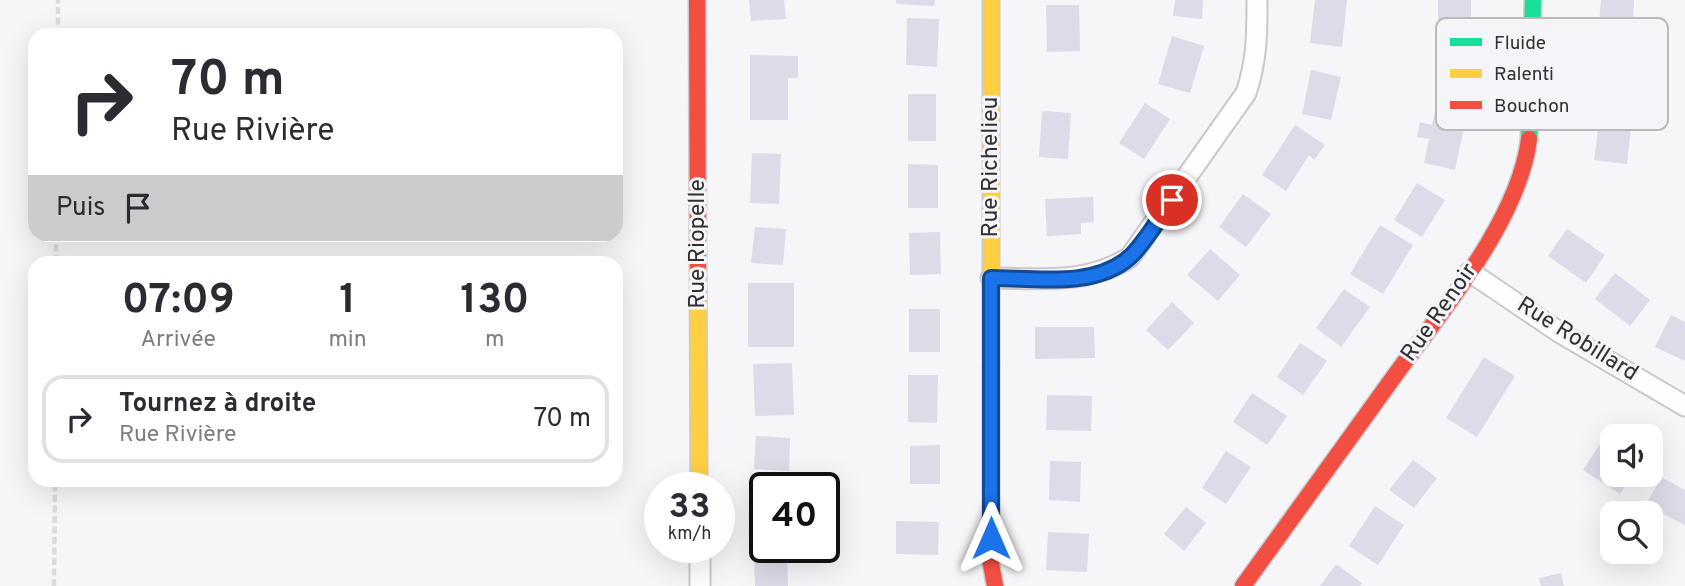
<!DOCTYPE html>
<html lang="fr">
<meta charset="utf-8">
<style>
:root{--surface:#fff;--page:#f7f7f7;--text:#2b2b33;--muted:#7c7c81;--line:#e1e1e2}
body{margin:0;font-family:Overpass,sans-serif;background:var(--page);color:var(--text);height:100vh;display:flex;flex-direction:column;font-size:26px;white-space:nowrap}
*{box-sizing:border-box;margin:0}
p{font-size:23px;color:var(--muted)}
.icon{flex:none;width:38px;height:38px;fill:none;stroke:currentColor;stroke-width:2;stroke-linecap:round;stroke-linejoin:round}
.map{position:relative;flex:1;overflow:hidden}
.panel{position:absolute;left:28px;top:256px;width:595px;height:231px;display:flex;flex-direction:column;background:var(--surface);border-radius:21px;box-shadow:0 7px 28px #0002}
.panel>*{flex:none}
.banner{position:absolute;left:28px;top:28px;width:595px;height:214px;border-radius:21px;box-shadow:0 7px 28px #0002;background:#fff;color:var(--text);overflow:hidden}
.buttons{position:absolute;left:1600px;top:424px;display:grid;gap:14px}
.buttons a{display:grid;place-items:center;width:63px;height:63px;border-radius:14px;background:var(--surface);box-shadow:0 7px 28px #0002;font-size:35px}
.speed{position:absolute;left:644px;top:472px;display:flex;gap:14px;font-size:35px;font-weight:700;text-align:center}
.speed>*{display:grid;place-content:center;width:91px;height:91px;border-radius:50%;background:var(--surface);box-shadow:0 7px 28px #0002;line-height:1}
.speed small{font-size:18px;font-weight:400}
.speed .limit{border:4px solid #111;border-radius:10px;background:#fff;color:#111}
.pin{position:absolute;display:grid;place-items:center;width:60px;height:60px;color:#fff;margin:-30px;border:4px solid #fff;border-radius:50%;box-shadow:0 2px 7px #0007}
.me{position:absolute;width:77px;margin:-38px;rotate:0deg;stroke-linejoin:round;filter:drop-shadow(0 0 5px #0008)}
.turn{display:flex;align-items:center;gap:24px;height:147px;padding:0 28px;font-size:32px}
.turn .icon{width:91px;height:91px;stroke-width:2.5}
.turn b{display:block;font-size:49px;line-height:60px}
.then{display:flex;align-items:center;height:66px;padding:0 28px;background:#0003;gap:14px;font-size:26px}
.eta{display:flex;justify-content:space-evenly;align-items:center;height:119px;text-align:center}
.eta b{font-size:42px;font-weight:700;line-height:49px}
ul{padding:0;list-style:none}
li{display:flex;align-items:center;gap:21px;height:88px;margin:0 14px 10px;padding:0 14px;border:4px solid var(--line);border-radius:21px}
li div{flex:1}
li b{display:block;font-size:26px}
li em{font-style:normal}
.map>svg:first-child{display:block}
</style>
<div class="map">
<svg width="1685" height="586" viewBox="0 0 1685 586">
<rect width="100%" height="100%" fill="#f6f5f7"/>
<path fill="#dedae8" d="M 749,0 L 784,0 L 786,19 L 751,21 Z
M 896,0 L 935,0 L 934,6 L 896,4 Z
M 1175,0 L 1203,0 L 1202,19 L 1173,16 Z
M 1315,0 L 1347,0 L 1342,47 L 1310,43 Z
M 1438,0 L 1471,0 L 1471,26 L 1438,26 Z
M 1601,0 L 1634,0 L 1633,25 L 1599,23 Z
M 1046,5 L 1079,5 L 1080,51 L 1047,52 Z
M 907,18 L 939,19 L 937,67 L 906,65 Z
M 1172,36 L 1204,46 L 1190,93 L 1158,84 Z
M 1439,48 L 1472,50 L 1470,96 L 1436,94 Z
M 750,55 L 798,56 L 798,78 L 788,78 L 788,120 L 750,120 Z
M 1311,70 L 1341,77 L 1331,120 L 1302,114 Z
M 908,94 L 936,94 L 936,141 L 908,141 Z
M 1145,103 L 1170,119 L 1144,159 L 1119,143 Z
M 1042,111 L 1071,113 L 1068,159 L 1039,157 Z
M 1435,111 L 1466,118 L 1455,170 L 1424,163 L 1429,139 L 1417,137 L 1420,122 L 1432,125 Z
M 1600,115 L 1632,119 L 1627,164 L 1594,160 Z
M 1295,125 L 1325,145 L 1314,160 L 1309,155 L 1286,191 L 1262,175 Z
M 752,153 L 781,154 L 779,204 L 750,203 Z
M 908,164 L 938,165 L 938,208 L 908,208 Z
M 1417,183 L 1445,200 L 1422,237 L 1394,220 Z
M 1243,194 L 1271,214 L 1246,247 L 1219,227 Z
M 1093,197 L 1094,222 L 1081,223 L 1081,234 L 1047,236 L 1045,199 Z
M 1380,225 L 1413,245 L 1383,294 L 1350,274 Z
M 755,227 L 786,229 L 783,265 L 751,263 Z
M 1567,229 L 1605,255 L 1586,283 L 1548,256 Z
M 940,232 L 941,274 L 910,275 L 909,233 Z
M 1210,249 L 1240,275 L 1218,301 L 1187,275 Z
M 1615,273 L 1650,300 L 1630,326 L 1595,299 Z
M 748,283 L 794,283 L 794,347 L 748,347 Z
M 1344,289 L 1370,307 L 1341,347 L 1316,328 Z
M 1172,302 L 1194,323 L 1168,350 L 1146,330 Z
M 909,309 L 940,309 L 940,352 L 909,352 Z
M 1671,315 L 1685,322 L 1685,361 L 1655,347 Z
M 1035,327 L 1094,327 L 1095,358 L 1035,359 Z
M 1300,343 L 1327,361 L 1303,395 L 1277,377 Z
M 1484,357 L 1515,376 L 1477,437 L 1446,418 Z
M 792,363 L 794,415 L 755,416 L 753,364 Z
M 908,375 L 938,375 L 937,423 L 908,422 Z
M 1252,393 L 1287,416 L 1267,445 L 1233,422 Z
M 1047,395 L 1092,396 L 1091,431 L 1046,430 Z
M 756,436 L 790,438 L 789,471 L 754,469 Z
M 1600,444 L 1612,452 L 1612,474 L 1633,474 L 1620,494 L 1583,470 Z
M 940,445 L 940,484 L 910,484 L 910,446 Z
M 1226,451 L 1251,467 L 1226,504 L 1202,488 Z
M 1413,460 L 1437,478 L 1414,508 L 1389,490 Z
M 1050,461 L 1081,462 L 1080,502 L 1049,500 Z
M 1661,477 L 1685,490 L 1685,525 L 1646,505 Z
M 760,491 L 765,491 L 765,537 L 759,537 Z
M 1375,506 L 1404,525 L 1378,565 L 1349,546 Z
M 1186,507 L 1206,523 L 1184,551 L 1164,534 Z
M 896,521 L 939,522 L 938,555 L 896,554 Z
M 1048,532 L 1089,534 L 1087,572 L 1046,570 Z
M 787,553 L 788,586 L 755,586 L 754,554 Z
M 1336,564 L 1362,583 L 1360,586 L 1320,586 Z
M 1561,573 L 1564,586 L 1541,586 L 1539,578 Z"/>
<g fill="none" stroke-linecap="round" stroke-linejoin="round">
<g stroke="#c9c8ca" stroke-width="23">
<path id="street" d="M 1470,272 L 1559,332 L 1685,406
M 991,278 C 1040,278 1087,285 1130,257 L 1246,93 C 1257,61 1257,33 1257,0
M 700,548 L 700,586"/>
</g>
<g stroke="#c9c8ca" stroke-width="19">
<path id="fast" d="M 1529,139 L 1533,0"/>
</g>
<g stroke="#c9c8ca" stroke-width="19">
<path id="slow" d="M 991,0 L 991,367
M 698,266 L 699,488"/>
</g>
<g stroke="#c9c8ca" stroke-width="19">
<path id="jam" d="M 697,0 L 698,266
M 991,367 L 991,564 L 995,586
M 1243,586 C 1293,517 1343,448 1393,378 C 1440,313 1519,221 1529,139"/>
</g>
<path stroke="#dcdcdd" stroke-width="4.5" stroke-dasharray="7 3.5" stroke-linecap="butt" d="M 58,35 L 58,0
M 56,262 L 56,234
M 54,586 L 55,480"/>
<use href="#street" stroke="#fefefe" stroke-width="19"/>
<use href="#fast" stroke="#16e098" stroke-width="16"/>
<use href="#slow" stroke="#ffcf43" stroke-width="16"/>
<use href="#jam" stroke="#f24e42" stroke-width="16"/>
</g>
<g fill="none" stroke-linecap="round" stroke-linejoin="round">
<g stroke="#114b97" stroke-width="18">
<path id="route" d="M 991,538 L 991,278 C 1035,278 1095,289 1131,256 C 1147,240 1159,218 1172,200"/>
</g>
<use href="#route" stroke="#1a73e8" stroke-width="12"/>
</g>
<g text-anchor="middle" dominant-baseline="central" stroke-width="6" stroke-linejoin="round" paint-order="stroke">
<g font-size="23" fill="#302f31" stroke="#f5f4f8">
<text transform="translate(991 167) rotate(-90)">Rue Richelieu</text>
<text transform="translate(698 244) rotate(-90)">Rue Riopelle</text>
<text transform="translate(1440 313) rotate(-55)">Rue Renoir</text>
<text transform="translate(1577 340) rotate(32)">Rue Robillard</text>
</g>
</g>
<rect x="1436" y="18" width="232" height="112" rx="10" fill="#f5f4f8" stroke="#bab9bc" stroke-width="2"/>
<rect x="1450" y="38" width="32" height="8" fill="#16e098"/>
<rect x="1450" y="69" width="32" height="9" fill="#ffcf43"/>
<rect x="1450" y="101" width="32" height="8" fill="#f24e42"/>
<g font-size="19" fill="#302f31">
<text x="1494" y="49">Fluide</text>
<text x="1494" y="80">Ralenti</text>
<text x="1494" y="112">Bouchon</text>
</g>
</svg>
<div class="buttons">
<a><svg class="icon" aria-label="sound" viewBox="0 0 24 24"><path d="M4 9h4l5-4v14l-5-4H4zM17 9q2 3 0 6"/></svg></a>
<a><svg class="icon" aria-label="search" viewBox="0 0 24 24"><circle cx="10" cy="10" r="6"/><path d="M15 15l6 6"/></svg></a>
</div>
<div class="speed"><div>33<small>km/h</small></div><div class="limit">40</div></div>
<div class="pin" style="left:1172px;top:200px;background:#d93025"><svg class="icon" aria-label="arrive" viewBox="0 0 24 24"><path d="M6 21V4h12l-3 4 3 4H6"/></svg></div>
<svg class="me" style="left:991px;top:538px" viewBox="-20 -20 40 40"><path d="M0-17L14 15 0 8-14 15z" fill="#1a73e8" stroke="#fff" stroke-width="4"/></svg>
<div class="banner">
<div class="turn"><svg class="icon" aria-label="right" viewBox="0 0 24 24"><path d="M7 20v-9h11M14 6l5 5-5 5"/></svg><div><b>70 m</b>Rue Rivière</div></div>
<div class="then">Puis<svg class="icon" aria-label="arrive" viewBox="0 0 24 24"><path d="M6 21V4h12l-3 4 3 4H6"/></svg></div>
</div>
<section class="panel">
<div class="eta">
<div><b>07:09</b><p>Arrivée</p></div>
<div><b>1</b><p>min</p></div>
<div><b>130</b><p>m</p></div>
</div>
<ul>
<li><svg class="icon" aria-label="right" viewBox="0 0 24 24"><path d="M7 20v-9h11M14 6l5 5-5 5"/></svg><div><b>Tournez à droite</b><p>Rue Rivière</p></div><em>70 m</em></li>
</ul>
</section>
</div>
